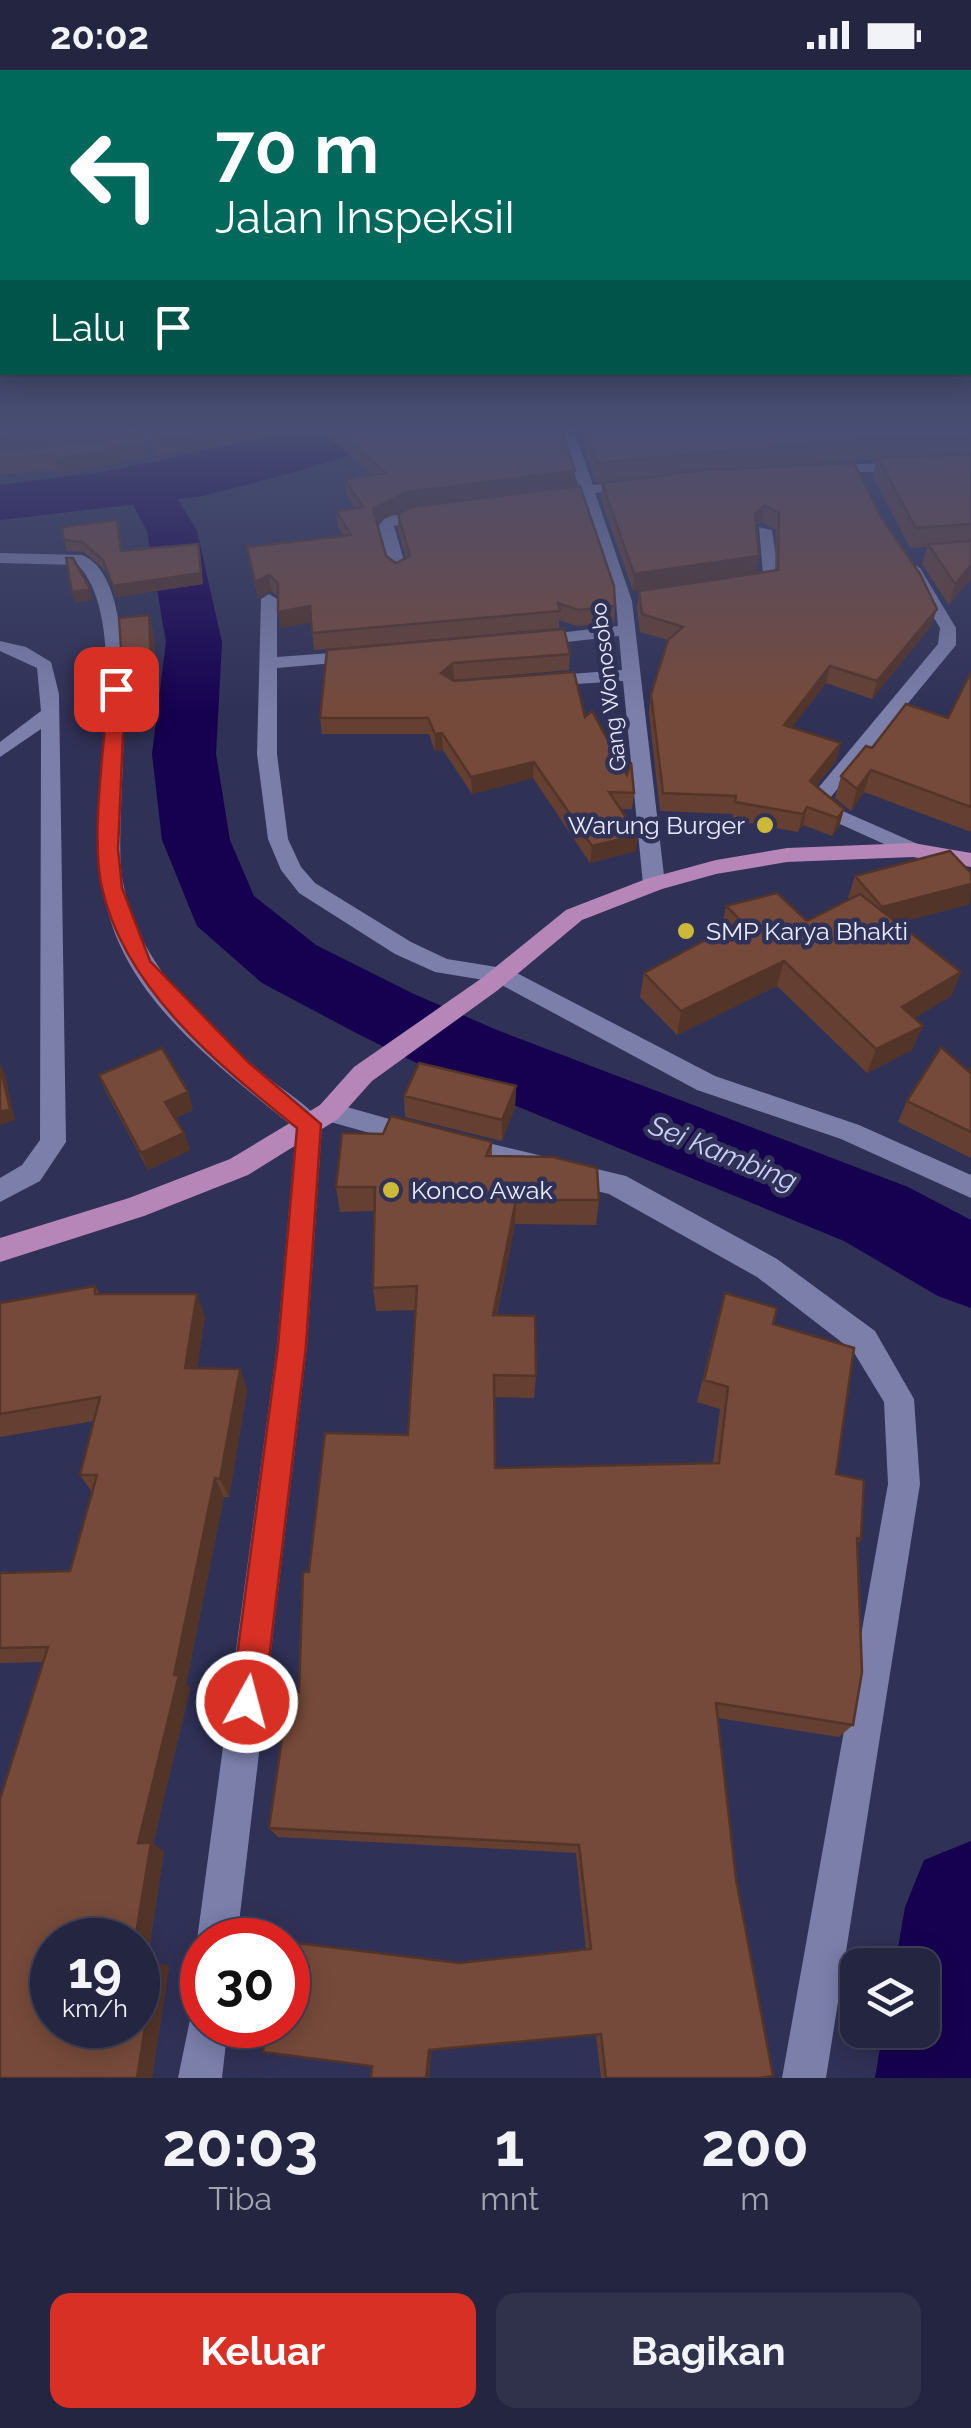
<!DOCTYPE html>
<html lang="id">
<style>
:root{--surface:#242540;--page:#30314b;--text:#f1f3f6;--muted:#a3a5b1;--line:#414259;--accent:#d93025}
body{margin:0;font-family:Raleway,sans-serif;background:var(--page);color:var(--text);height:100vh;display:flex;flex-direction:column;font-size:38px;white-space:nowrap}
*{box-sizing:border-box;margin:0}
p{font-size:32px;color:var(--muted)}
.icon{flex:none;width:55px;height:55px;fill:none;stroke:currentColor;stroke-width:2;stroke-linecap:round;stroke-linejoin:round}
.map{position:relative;height:2008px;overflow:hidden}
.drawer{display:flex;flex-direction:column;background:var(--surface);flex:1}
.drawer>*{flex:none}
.banner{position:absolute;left:0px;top:0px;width:972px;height:305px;box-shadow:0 5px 25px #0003,0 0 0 2px var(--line);background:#00695c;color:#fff;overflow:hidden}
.tools{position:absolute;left:840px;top:1878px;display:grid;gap:20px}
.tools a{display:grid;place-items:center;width:100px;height:100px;border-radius:20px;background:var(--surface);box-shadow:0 5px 25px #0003,0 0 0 2px var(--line);font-size:50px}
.speed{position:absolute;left:30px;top:1848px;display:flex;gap:20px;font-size:50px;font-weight:700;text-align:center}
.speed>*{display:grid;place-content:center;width:130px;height:130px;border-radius:50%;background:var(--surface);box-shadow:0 5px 25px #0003,0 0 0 2px var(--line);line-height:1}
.speed small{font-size:25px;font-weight:400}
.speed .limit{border:15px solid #d22;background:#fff;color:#111}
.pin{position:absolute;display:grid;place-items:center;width:85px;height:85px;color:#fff;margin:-42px;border-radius:20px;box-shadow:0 5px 15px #0006}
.me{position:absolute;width:110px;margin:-55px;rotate:7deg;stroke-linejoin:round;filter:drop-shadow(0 0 8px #0008)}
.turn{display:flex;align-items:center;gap:35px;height:210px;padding:0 50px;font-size:45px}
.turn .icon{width:130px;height:130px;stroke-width:2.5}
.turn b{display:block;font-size:70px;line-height:85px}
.then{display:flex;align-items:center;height:95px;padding:0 50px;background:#0003;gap:20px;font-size:38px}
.eta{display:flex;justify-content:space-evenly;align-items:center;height:170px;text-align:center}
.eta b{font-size:60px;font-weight:700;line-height:70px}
.action{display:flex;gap:20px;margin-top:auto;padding:20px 50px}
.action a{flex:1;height:115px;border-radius:20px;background:var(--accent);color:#fff;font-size:40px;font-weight:700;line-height:115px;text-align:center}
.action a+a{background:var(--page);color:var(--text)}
.status{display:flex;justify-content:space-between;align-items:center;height:70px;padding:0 50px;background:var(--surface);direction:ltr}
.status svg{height:28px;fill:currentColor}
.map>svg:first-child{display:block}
</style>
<div class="status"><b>20:02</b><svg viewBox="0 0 49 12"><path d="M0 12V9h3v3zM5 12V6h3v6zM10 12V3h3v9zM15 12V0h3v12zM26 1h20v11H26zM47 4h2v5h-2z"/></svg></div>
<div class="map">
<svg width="971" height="2008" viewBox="0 0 971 2008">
<rect width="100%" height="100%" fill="#303156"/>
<path fill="#160151" d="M 306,359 L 429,359 L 303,400 L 199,427 L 0,450 L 0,415 L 103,402 Z"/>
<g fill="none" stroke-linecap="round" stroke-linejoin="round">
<path fill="#160151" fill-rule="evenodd" d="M 147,402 L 164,406 L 197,461 L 222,572 L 216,684 L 230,770 L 254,826 L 316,875 L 414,924 L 497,960 L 908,1117 L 971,1150 L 971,1238 L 938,1226 L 844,1171 L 439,1004 L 358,964 L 262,913 L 197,856 L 162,770 L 152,684 L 166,572 L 147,461 L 123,416 L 130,406 Z
M 971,1771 L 971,2008 L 875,2008 L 883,1960 L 922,1960 L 922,1895 L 895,1895 L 905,1837 L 924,1790 Z"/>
<path fill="#7b7faa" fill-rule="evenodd" d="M 87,359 L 148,359 L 163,369 L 156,373 L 136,364 Z
M 564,359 L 578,359 L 575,364 L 593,415 L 637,410 L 644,414 L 595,423 L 632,531 L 665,814 L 654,821 L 643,814 L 623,611 L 545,616 L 536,611 L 545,606 L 622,600 L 619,566 L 532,576 L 523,571 L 532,566 L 618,556 L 616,531 L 581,425 L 547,429 L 540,425 L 579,417 L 561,363 Z
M 971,391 L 971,399 L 826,403 L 819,399 L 826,395 Z
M 429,438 L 436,442 L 434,445 L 394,456 L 407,501 L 393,504 L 378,456 L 386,447 Z
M 759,457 L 772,460 L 779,507 L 754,517 L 742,517 L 742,511 L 763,504 Z
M 0,483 L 82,485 C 151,512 112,742 122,807 C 137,897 204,954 271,1010 C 287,1023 312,1037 322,1055 L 307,1276 L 237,1870 L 202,1870 L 202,1884 L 197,1870 L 277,1276 L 296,1059 C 233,1008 152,949 119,873 C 108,848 101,819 99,792 C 93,716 131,551 78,495 L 0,493 Z
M 912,493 L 920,498 L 956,558 L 956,575 L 830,728 L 845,742 L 920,775 L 923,780 L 913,787 L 831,750 L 809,729 L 938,574 L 940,558 L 904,498 Z
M 269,524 L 277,529 L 277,587 L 358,581 L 367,586 L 358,591 L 277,598 L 277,684 L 288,769 L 301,797 L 315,813 L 411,872 L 447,889 L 509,899 L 715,1006 L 859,1055 L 971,1105 L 971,1128 L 841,1069 L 697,1020 L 496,912 L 435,902 L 395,884 L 299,823 L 281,800 L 268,769 L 257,684 L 261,529 Z
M 0,571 L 26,577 L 51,592 L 59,624 L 66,1072 L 40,1111 L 0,1132 L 0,1108 L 22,1095 L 40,1070 L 41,659 L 0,687 L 0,672 L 41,641 L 37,598 L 0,581 Z
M 329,1032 L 425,1059 L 429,1066 L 425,1073 L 416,1076 L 320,1049 L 316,1042 L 320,1035 Z
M 459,1066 L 626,1106 L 777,1189 L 875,1261 L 914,1329 L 920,1414 L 826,2008 L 782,2008 L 888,1414 L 884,1332 L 853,1281 L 757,1207 L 609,1124 L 450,1085 L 446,1077 L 450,1069 Z
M 202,1936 L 202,1955 L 228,1955 L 222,2008 L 178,2008 L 192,1940 Z"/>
<path fill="#b786b8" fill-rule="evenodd" d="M 913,773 L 971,783 L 971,797 L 913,787 L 787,792 L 716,804 L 662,819 L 582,850 L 498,920 L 372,1011 L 338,1049 L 248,1105 L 144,1146 L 0,1192 L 0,1168 L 129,1128 L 230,1089 L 320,1035 L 354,997 L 482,908 L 566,840 L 646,809 L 716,790 L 787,778 Z"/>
</g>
<path fill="#654032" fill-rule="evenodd" d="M 0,359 L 125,366 L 143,362 L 146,388 L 59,404 L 57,400 L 0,404 ZM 121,367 L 101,372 L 2,381 Z
M 147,359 L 305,359 L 156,386 Z
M 320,359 L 548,359 L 575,401 L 574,416 L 406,438 L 377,453 L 386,486 L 396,493 L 406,488 L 398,460 L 398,444 L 615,536 L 614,553 L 577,556 L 559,550 L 559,558 L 314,580 L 311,552 L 281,558 L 278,527 L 271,521 L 258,528 L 247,477 L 343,466 L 338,457 L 336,441 L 355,438 L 346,425 L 345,410 L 372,405 Z
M 584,359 L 971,359 L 971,508 L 949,535 L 922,494 L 927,477 L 910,478 L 873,407 L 877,389 L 854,390 L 786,396 L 881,447 L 937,539 L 931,556 L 872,629 L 826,613 L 792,657 L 836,691 L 816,716 L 844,739 L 839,757 L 832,766 L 803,755 L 798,762 L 732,750 L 733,744 L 660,741 L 649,642 L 651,624 L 668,570 L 640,562 L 637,538 L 639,521 L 775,500 L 776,460 L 762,452 L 756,457 L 759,486 L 756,503 L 633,521 L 601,429 L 602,413 L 614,411 L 596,413 L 583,375 Z
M 120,461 L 122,481 L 200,484 L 203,514 L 116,527 L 106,501 L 84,482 L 67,481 L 64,470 Z
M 149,545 L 154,566 L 156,610 L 127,613 L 122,592 Z
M 327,580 L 570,584 L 569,600 L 453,610 L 585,647 L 634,723 L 632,739 L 621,739 L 636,781 L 590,793 L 533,708 L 472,724 L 443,680 L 435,681 L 429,664 L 322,664 L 320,648 Z
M 971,602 L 971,762 L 864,722 L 851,741 L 835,728 L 841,706 L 872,678 L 948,648 Z
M 855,806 L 970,834 L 897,853 L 961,902 L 951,926 L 914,948 L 912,980 L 867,1003 L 777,916 L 677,965 L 640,927 L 644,903 L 721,862 L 726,836 L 807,851 L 850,829 L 848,828 Z
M 971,997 L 971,1088 L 898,1052 L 907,1031 L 969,1002 Z
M 99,1005 L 188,1022 L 193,1040 L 175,1048 L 184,1063 L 190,1080 L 148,1100 L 106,1022 Z
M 516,1016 L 515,1037 L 502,1071 L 405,1047 L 404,1026 Z
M 492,1072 L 492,1086 L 599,1130 L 596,1155 L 515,1154 L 497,1245 L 536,1306 L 534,1328 L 494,1327 L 495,1398 L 713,1393 L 720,1339 L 697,1332 L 718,1246 L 725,1223 L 773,1254 L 836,1404 L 861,1469 L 857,1475 L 853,1655 L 839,1667 L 718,1648 L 760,2008 L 601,2008 L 596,1964 L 431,1980 L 429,2008 L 371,2008 L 459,1893 L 586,1880 L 576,1783 L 278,1767 L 269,1758 L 299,1622 L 309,1502 L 408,1365 L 416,1240 L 376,1241 L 373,1218 L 374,1141 L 340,1142 L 336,1117 Z
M 95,1216 L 100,1224 L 205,1246 L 197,1298 L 240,1299 L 247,1320 L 229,1427 L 224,1427 L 186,1614 L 190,1619 L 153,1774 L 164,1781 L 147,1892 L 169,1896 L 152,2008 L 0,2008 L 43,1592 L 0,1593 L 0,1503 L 70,1501 L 92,1422 L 80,1405 L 94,1351 L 0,1367 L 0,1233 Z"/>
<path fill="#533429" d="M 55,359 L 123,359 L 125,366 L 0,381 L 0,366 Z
M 220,359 L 305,359 L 156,386 L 153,371 Z
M 143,362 L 146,388 L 59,404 L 55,389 Z
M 575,401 L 574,416 L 406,438 L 375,454 L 373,439 L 406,422 Z
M 765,435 L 762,452 L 752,460 L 755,444 Z
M 198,474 L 203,514 L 116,527 L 113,516 Z
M 759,486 L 756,503 L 633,521 L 634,504 Z
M 971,495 L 971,508 L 949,535 L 955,514 Z
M 269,505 L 271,521 L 258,528 L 255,512 Z
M 90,519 L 92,530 L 75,533 L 72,522 Z
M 310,536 L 312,552 L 281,558 L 278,542 Z
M 937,539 L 931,556 L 872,629 L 877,611 Z
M 149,545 L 154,566 L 156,610 L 151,589 Z
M 453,593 L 454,609 L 441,619 L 441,603 Z
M 830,596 L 826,613 L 780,673 L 784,655 Z
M 442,663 L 443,680 L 435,681 L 435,664 Z
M 841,673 L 836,691 L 805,729 L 810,711 Z
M 534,692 L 533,708 L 472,724 L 471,707 Z
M 871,700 L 864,722 L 851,741 L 857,719 Z
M 807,737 L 803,755 L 798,762 L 803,744 Z
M 844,739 L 839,757 L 832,766 L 838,748 Z
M 638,765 L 636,781 L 590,793 L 592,776 Z
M 971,814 L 970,834 L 875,859 L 882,837 Z
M 784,891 L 777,916 L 677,965 L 681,941 Z
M 961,902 L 951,926 L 892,961 L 902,937 Z
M 923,956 L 912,980 L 867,1003 L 876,979 Z
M 0,994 L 5,1004 L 15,1050 L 0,1055 Z
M 516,1016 L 515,1037 L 502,1071 L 502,1050 Z
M 188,1022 L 193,1040 L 171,1049 L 165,1032 Z
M 184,1063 L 190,1080 L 148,1100 L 141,1083 Z
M 516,1130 L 515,1154 L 492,1268 L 493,1245 Z
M 197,1224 L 205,1246 L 194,1319 L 185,1298 Z
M 240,1299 L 247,1320 L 229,1427 L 220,1409 Z
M 215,1408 L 224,1427 L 186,1614 L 190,1619 L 153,1774 L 164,1781 L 146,1896 L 138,1894 L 138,1870 L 135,1870 L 138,1773 Z
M 155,1893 L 169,1896 L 152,2008 L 137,2008 Z
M 429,1980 L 431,1980 L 429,2008 L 426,2008 Z"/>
<path fill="#764a3a" stroke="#533429" stroke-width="2.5" d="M 0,359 L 55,359 L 0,366 Z
M 152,359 L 220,359 L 153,371 L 148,360 Z
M 336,359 L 562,361 L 575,401 L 406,422 L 373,439 L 386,486 L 396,493 L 410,486 L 398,444 L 412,437 L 580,416 L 614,516 L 615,536 L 578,540 L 558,533 L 560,541 L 312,563 L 310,536 L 278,542 L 278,513 L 269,505 L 255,512 L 247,477 L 351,465 L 336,441 L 363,437 L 345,410 L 386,403 Z
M 585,359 L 971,359 L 971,369 L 859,370 L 597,393 Z
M 143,362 L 143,373 L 55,389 L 53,385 L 0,389 L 0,381 L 101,372 Z
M 971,384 L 971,454 L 916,458 L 878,388 Z
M 854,393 L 881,447 L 920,504 L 937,539 L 877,611 L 830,596 L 784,655 L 841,673 L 810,711 L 844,739 L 838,748 L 807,737 L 803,744 L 735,732 L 736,726 L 663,723 L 651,624 L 668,570 L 683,557 L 642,544 L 639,521 L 778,500 L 779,443 L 765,435 L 755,444 L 759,486 L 634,504 L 602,413 L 705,400 Z
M 117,450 L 121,481 L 198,474 L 201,503 L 113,516 L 103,490 L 82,472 L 64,470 L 62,457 Z
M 971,471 L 971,495 L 955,514 L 928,474 Z
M 66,488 L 73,488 L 90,519 L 72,522 Z
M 149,545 L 151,589 L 122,592 L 119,548 Z
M 564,559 L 570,584 L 453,593 L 441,603 L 454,611 L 574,602 L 585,647 L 592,641 L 627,705 L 631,692 L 634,723 L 609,722 L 638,765 L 592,776 L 534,692 L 471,707 L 442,663 L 435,664 L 428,648 L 320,648 L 327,580 Z
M 971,602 L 971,737 L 871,700 L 857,719 L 841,706 L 866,676 L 872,678 L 906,634 L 948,648 Z
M 950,781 L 971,803 L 971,814 L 882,837 L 855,806 Z
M 777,823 L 807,851 L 860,824 L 961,902 L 902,937 L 923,956 L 876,979 L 784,891 L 681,941 L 644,903 L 741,851 L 726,836 Z
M 941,977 L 969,1002 L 971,997 L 971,1062 L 907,1031 Z
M 162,978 L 188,1022 L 165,1032 L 184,1063 L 141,1083 L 99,1005 Z
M 419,993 L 516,1016 L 502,1050 L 404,1026 Z
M 0,996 L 10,1039 L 0,1042 Z
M 391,1046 L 492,1072 L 486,1086 L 553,1087 L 597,1098 L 599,1130 L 516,1130 L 493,1245 L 535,1246 L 536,1306 L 494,1305 L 495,1398 L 719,1393 L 728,1317 L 704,1310 L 725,1223 L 777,1238 L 773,1254 L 854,1278 L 836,1404 L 864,1410 L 861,1469 L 857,1468 L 862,1602 L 853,1655 L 716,1633 L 736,1809 L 773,2006 L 760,2008 L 606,2008 L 601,1964 L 429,1980 L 426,2008 L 371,2008 L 372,1996 L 263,1982 L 268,1955 L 288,1955 L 288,1872 L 459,1893 L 591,1879 L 579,1775 L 269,1758 L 289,1621 L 299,1622 L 303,1502 L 309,1502 L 325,1363 L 408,1365 L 417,1216 L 373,1218 L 375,1117 L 336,1117 L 342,1063 L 383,1064 Z
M 95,1216 L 95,1224 L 197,1224 L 185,1298 L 240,1299 L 220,1409 L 215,1408 L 174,1605 L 179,1605 L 138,1773 L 151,1773 L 135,1870 L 52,1870 L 52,1955 L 138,1955 L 138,1892 L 155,1893 L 137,2008 L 0,2008 L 0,1729 L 48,1577 L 0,1578 L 0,1503 L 70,1501 L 97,1405 L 80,1405 L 100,1327 L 0,1344 L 0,1233 Z"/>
<linearGradient id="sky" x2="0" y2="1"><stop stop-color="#1a1b2f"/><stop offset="0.56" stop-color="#484e73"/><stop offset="1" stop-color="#484e73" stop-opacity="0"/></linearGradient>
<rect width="971" height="641" fill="url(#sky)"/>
<path fill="#d93025" stroke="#8d1f18" stroke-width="2.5" d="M 116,614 L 125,619 L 118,779 L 122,818 L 150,891 L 249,993 L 321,1054 L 306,1276 L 264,1632 L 259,1644 L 247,1649 L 236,1644 L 231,1632 L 278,1276 L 297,1058 C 219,995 125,920 102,818 C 90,766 105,675 108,619 Z"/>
<g fill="#ccb938" stroke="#303156" stroke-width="4">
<circle cx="765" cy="755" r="10"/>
<circle cx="686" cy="861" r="10"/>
<circle cx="391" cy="1120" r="10"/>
</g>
<g text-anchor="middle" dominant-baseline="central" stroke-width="9" stroke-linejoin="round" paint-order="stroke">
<g font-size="22" fill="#e8eafd" stroke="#303156">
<text transform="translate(608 617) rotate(-97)">Gang Wonosobo</text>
</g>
<g font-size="25" fill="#e8eafd" stroke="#303156" text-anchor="start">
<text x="745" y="755" text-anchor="end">Warung Burger</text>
<text x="706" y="861">SMP Karya Bhakti</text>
<text x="411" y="1120">Konco Awak</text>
</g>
<g font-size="28" font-style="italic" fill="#ccd0fe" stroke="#303156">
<text transform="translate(723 1083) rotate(22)">Sei Kambing</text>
</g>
</g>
</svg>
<div class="tools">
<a><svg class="icon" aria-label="layers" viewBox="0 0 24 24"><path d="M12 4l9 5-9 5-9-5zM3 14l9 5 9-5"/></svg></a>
</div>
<div class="speed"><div>19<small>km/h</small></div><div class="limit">30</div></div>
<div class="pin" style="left:116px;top:619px;background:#d93025"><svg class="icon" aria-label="arrive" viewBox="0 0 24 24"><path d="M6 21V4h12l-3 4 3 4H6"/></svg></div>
<svg class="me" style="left:247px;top:1632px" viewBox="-20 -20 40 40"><circle r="17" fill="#d93025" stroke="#fff" stroke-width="3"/><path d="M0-11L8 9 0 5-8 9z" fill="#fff"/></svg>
<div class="banner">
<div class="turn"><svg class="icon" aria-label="left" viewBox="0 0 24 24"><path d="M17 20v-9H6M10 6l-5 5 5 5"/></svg><div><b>70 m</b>Jalan InspeksiI</div></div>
<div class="then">Lalu<svg class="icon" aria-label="arrive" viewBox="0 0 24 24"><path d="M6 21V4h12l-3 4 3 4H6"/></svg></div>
</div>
</div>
<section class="drawer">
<div class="eta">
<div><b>20:03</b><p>Tiba</p></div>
<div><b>1</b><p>mnt</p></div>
<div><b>200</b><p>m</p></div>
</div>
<div class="action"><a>Keluar</a><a>Bagikan</a></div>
</section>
